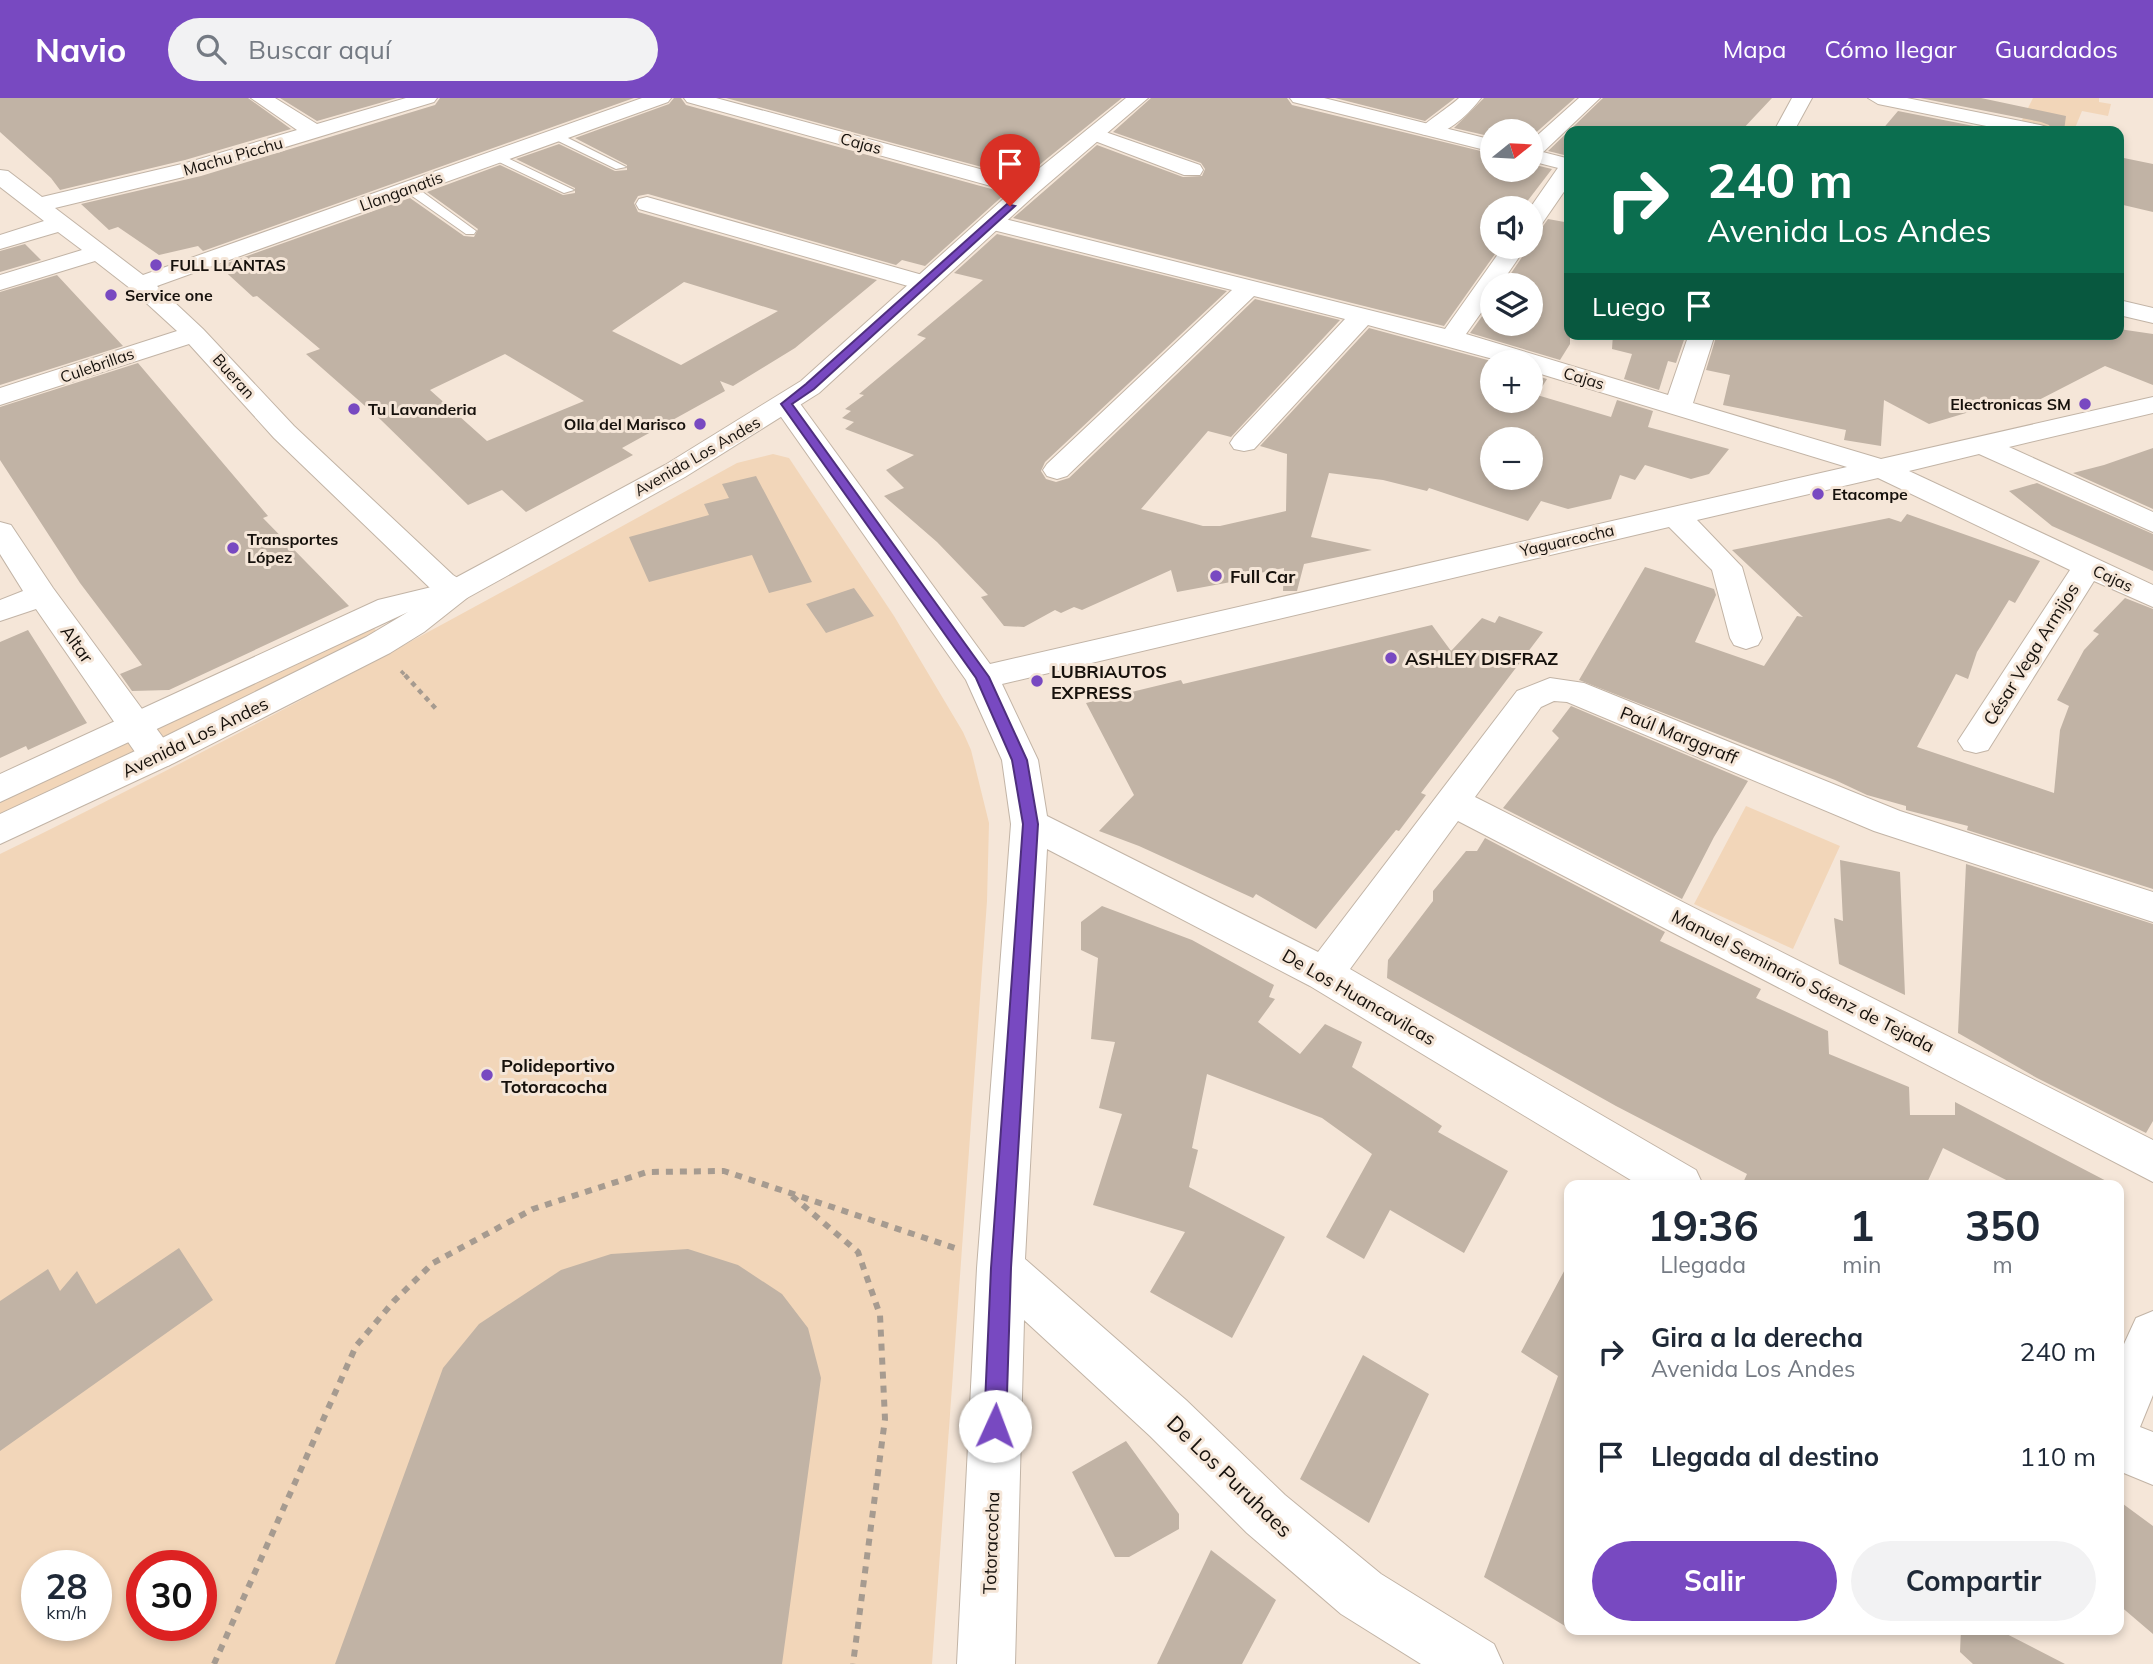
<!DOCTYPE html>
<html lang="es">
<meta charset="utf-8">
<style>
:root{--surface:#fff;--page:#f2f2f3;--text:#1f2937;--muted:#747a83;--accent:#7849c1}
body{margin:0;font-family:Mulish,sans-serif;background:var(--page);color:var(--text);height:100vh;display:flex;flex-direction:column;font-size:26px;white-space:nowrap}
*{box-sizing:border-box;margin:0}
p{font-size:23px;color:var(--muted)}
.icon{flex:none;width:38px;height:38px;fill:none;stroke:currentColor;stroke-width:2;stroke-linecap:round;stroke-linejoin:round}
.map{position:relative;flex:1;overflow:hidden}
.side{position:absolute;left:1564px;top:1082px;width:560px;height:455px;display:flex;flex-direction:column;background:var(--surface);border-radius:14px;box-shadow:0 4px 10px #0003}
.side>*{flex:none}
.banner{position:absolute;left:1564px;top:28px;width:560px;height:214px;border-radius:14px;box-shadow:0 4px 10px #0003;background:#0b6e4f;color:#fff;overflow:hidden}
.needle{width:46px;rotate:72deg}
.tools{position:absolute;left:1480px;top:21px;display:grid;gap:14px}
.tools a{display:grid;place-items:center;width:63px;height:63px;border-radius:50%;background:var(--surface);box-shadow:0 4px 10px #0003;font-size:35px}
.speed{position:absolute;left:21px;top:1452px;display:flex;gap:14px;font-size:35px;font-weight:700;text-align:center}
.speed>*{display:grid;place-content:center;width:91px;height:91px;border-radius:50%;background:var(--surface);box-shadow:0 4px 10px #0003;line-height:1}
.speed small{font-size:18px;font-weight:400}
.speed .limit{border:10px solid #d22;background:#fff;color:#111}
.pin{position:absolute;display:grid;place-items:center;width:60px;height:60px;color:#fff;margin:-72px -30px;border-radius:50% 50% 50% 0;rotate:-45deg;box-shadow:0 0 7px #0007}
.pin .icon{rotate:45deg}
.me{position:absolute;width:77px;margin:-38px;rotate:2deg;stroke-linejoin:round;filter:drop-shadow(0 0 5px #0008)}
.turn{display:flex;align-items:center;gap:24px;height:147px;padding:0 28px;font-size:32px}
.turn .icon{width:91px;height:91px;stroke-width:2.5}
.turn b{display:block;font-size:49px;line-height:60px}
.then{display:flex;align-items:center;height:66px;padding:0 28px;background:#0003;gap:14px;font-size:26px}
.eta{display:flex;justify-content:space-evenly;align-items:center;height:119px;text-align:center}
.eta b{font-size:42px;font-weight:700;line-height:49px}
.button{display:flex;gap:14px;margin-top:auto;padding:14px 28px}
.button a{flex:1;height:80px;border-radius:42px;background:var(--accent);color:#fff;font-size:28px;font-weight:700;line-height:80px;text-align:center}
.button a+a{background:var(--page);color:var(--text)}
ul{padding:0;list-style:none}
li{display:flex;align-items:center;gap:21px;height:105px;padding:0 28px}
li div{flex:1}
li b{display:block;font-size:26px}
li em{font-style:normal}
header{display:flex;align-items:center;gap:42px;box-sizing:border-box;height:98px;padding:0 35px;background:var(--accent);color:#fff}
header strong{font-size:33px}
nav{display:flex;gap:38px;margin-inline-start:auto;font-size:24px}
.search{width:490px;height:63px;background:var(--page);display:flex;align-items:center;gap:18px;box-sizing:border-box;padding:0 24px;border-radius:38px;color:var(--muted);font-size:26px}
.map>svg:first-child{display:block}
</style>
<header>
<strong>Navio</strong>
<div class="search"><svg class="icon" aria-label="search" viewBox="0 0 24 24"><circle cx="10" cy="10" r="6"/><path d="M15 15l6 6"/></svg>Buscar aquí</div>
<nav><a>Mapa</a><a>Cómo llegar</a><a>Guardados</a></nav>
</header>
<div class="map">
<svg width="2153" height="1566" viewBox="0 0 2153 1566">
<rect width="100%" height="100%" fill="#f5e6d8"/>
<path fill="#f2d6b9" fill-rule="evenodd" d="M 2033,0 L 2099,0 L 2099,4 L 2111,6 L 2108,18 L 2082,13 L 2075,30 L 2054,26 L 2046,31 L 2020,26 Z
M 773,356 L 789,360 L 894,518 L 963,634 L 971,652 L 989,725 L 987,803 L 932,1566 L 0,1566 L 0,756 C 250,634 493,499 737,365 ZM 37,1468 L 96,1468 L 96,1528 L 37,1528 ZM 142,1468 L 201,1468 L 201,1528 L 142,1528 Z
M 374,530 L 377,534 L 165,646 L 153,626 Z
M 134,636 L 145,657 L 0,726 L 0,698 Z
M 1746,708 L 1840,748 L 1793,851 L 1694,806 Z"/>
<path fill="#c1b3a5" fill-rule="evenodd" d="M 0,0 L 248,0 L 291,31 L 185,62 L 60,92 L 51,80 L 0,34 Z
M 280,0 L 397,0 L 317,23 Z
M 440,0 L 634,0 L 203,153 L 198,148 L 159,157 L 118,129 L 109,132 L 81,106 L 201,78 L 435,7 Z
M 674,0 L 681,0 L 686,7 L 1006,95 L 925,168 L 902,162 L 896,167 L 648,96 L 638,98 L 634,105 L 638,114 L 877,182 L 795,250 L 733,288 L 720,283 L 725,293 L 622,350 L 633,357 L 526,414 L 502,392 L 468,407 L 381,322 L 306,256 L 320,251 L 257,198 L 253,199 L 219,168 L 410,100 L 464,138 L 474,139 L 478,131 L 427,94 L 500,67 L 563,97 L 575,95 L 575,90 L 516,61 L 559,46 L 615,73 L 627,72 L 627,67 L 575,40 L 669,6 ZM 684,184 L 778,213 L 681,267 L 612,233 ZM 505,256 L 584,303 L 487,343 L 430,292 Z
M 726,0 L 1122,0 L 1023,80 Z
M 1151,0 L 1287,0 L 1292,7 L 1493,56 L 1493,72 L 1531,72 L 1531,66 L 1552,71 L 1522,110 L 1493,110 L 1493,149 L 1500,149 L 1444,228 L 1013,120 L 1097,47 L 1183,79 L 1202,78 L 1205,71 L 1201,65 L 1113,34 Z
M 1335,0 L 1455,0 L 1425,23 Z
M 1484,0 L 1575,0 L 1531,39 L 1531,33 L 1493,33 L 1493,39 L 1454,30 Z
M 1603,0 L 1772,0 L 1741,33 L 1570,33 L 1570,49 L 1564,57 L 1548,53 Z
M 1920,0 L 1981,0 L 2066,18 L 2064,33 L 2053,33 L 2049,27 L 2041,24 Z
M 1898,13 L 1999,33 L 1881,33 Z
M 2119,59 L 2153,66 L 2153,114 L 2119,106 Z
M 1548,121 L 1570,125 L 1570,246 L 1560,262 L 1470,235 L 1493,203 L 1493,226 L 1531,226 L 1531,187 L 1503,187 L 1529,149 L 1531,149 L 1531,134 L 1541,131 Z
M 997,136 L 1227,193 L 1045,364 L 1041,373 L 1046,381 L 1056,384 L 1069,380 L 1255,201 L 1340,222 L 1231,339 L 1208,333 L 1141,411 L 1203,428 L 1220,428 L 1286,413 L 1287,356 L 1260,348 L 1369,230 L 1495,264 L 1493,264 L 1493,303 L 1531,303 L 1531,276 L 1547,281 L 1537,297 L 1611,319 L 1617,302 L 1653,313 L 1648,329 L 1729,351 L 1709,376 L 1691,381 L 1645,367 L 1635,382 L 1620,377 L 1611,401 L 1568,411 L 1541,403 L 1528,423 L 1429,390 L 1427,393 L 1383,382 L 1329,375 L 1311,439 L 1372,452 L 1304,466 L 1297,493 L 1283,493 L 1284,470 L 1230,481 L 1231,484 L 1177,494 L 1171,472 L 1082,512 L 1074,509 L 1061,515 L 1055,512 L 1024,529 L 1004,528 L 981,499 L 988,497 L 937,444 L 884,398 L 904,390 L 886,372 L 914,357 L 845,331 L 854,324 L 842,320 L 851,313 L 845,311 L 864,297 L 859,296 L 926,240 L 917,237 L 983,182 L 954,175 ZM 1493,341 L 1531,341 L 1531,380 L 1493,380 Z
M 25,146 L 41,162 L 0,174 L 0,153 Z
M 57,177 L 123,248 L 0,287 L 0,194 Z
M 2119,231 L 2153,236 L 2153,287 L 2105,268 L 2027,308 L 2013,301 L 1929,326 L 1884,302 L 1881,348 L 1844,342 L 1846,332 L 1723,307 L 1730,277 L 1706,272 L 1717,236 L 2119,236 Z
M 1613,236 L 1686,236 L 1676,265 L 1668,263 L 1659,292 L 1624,281 L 1632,256 L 1612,251 Z
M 138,265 L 268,418 L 263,420 L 349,508 L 169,592 L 132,593 L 120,576 L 142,567 L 80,485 L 0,362 L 0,309 Z
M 2153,350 L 2153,411 L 2073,375 L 2104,367 Z
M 756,378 L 812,484 L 769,495 L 752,457 L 649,484 L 629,439 L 709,417 L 704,406 L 729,400 L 722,386 Z
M 2037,385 L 2153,436 L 2153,473 L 2052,428 L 2009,393 Z
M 1907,416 L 2040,463 L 2015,505 L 2009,502 L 1977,554 L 1968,581 L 1956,576 L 1917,649 L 2054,695 L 2060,632 L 2069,608 L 2057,602 L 2084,552 L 2099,536 L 2093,533 L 2125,500 L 2153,511 L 2153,791 L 1967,732 L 1968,728 L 1906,712 L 1906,708 L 1867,697 L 1835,682 L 1579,582 L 1645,469 L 1714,491 L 1716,497 L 1695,544 L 1764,568 L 1797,518 L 1803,519 L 1732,452 L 1889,420 L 1901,424 Z
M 854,490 L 874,518 L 826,535 L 806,506 Z
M 1499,518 L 1543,534 L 1421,695 L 1426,697 L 1399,733 L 1396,732 L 1316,831 L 1256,796 L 1253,800 L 1139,748 L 1099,733 L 1134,697 L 1086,605 L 1181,582 L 1183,586 L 1432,527 L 1451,553 L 1482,520 L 1495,525 Z
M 28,532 L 87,625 L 28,652 L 26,648 L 0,660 L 0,544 Z
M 1571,608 L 1748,683 L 1714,739 L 1682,801 L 1503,710 L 1559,640 L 1552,633 Z
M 1485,740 L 1665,834 L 1660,843 L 1761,891 L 1756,900 L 1828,933 L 1829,956 L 1909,989 L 1910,1017 L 1955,1017 L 1955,1004 L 2114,1087 L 2016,1087 L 1943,1050 L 1926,1087 L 1742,1087 L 1747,1076 L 1616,1008 L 1387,880 L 1388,862 L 1433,803 L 1433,793 L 1466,753 L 1477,753 Z
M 1840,762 L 1900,774 L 1905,897 L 1839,866 L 1834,820 L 1843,823 Z
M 1966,766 L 2153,826 L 2153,1023 L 2146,1035 L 2037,980 L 1958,935 Z
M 1102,808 L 1192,842 L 1274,887 L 1269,899 L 1275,901 L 1258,924 L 1300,956 L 1325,926 L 1362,944 L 1352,969 L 1442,1028 L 1438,1034 L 1508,1073 L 1464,1155 L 1390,1112 L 1364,1161 L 1326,1139 L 1372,1056 L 1322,1020 L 1207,976 L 1192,1050 L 1198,1052 L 1189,1089 L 1285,1139 L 1232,1240 L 1150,1194 L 1185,1134 L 1093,1107 L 1122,1016 L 1099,1010 L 1115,944 L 1091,941 L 1098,860 L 1081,852 L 1081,824 Z
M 179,1150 L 213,1202 L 0,1353 L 0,1203 L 48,1171 L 60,1193 L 77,1173 L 96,1206 Z
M 688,1151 L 738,1167 L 782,1196 L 808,1230 L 821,1280 L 782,1566 L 335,1566 L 443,1270 L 479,1226 L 561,1172 L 611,1156 Z
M 1570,1162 L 1570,1531 L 1484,1479 L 1558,1278 L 1521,1254 Z
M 1363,1257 L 1429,1296 L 1369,1425 L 1300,1381 Z
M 1126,1343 L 1179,1416 L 1179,1431 L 1129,1459 L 1115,1459 L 1072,1374 Z
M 2119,1403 L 2153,1428 L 2153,1536 L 2119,1507 Z
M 1211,1452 L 1276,1502 L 1242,1566 L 1157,1566 Z
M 1961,1531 L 1997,1531 L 2065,1566 L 1973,1566 L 1960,1554 Z"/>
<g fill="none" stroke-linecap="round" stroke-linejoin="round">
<g stroke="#c2b4a6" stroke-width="2">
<path id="service" d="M 552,36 L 560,36 L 626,69 L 616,71 L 552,40 Z
M 493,57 L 501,57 L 574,92 L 564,95 L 493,61 Z
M 405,87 L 413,87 L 476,133 L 474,136 L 466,136 L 405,93 Z"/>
</g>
<g stroke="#c2b4a6" stroke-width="2">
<path id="minor" d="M 251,0 L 275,0 L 317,26 L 406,0 L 437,0 L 434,4 L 200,75 L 55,110 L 143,177 L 642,0 L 671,0 L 668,4 L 157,188 L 203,231 L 294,328 L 453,477 L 467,486 L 472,493 L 467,500 C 452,504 444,499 431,491 L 274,340 L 189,246 L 0,307 L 0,290 L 177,233 L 131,191 L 95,163 L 0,192 L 0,177 L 82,152 L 58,134 L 0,151 L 0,137 L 44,123 L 0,89 L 0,72 L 8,73 L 42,99 L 186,65 L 297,32 Z
M 684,0 L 716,0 L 1036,86 L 1039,91 L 1036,96 L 1020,96 L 687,4 Z
M 1459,0 L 1481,0 C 1469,16 1443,42 1422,36 L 1419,32 C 1427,23 1448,10 1459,0 Z
M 1579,0 L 1600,0 L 1538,59 L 1531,61 L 1531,43 Z
M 1792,0 L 1812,0 L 1794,33 L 1774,33 Z
M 1868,0 L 1907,0 L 2040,27 L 2047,29 L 2050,33 L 2011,33 L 1878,6 Z
M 1094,30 L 1200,67 L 1203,72 L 1200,77 L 1184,77 L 1087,40 L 1084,36 L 1087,32 Z
M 1570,63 L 1570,85 L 1539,130 L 1531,132 L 1530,110 L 1562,64 Z
M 647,99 L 933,180 L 936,185 L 933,190 L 924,192 L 915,190 L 639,111 L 636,106 L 639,101 Z
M 993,118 L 1445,231 L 1503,149 L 1526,149 L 1500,187 L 1493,187 L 1493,198 L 1466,236 L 1668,297 L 1689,236 L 1715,236 L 1693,305 L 1881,361 L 2153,299 L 2153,315 L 2009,349 L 2153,414 L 2153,434 L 1979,356 L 1909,373 L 2153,487 L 2153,509 L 2094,483 L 1988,652 L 1976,655 L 1964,652 L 1958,643 L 2070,472 L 1878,380 L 1697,422 L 1742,469 L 1762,540 L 1758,547 L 1746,551 L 1734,547 L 1730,540 L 1712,472 L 1669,429 L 1002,586 L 1038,662 L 1047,718 L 1318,854 L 1517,593 L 1550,580 L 1584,585 L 1900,713 L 2153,794 L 2153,824 L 1874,733 L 1567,604 L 1554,603 L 1541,609 L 1475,699 L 2153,1042 L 2153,1084 L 1458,723 L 1350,871 L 1696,1072 L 1703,1087 L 1639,1087 L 1310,888 L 1047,751 L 1025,1161 L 1186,1302 L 1285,1397 L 1381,1476 L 1494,1546 L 1503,1566 L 1421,1566 L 1341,1516 L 1247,1435 L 1150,1338 L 1024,1222 L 1015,1566 L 957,1566 L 977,1170 L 1011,726 L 1002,662 L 966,582 L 772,306 L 776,300 L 786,298 L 796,300 L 990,566 L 1847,369 L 1531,273 L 1531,264 L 1504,264 L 1368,227 L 1254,351 L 1244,353 L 1234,351 L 1230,345 L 1234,339 L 1345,221 L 1254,198 L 1067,378 L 1057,381 L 1047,378 L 1043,372 L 1047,366 L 1232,192 L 985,130 L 982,125 L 985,120 Z
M 0,424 L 11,427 L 53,490 L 170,649 L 175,658 L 170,667 L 157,671 L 144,667 L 36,511 L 0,523 L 0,502 L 23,493 L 0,456 Z
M 2153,1213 L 2153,1297 L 2140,1329 L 2153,1334 L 2153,1387 L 2119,1373 L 2119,1257 L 2136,1220 Z"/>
</g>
<g stroke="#c2b4a6" stroke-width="2">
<path id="secondary" d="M 1126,0 L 1148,0 L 1036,96 L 819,295 L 685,379 L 467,500 L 424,534 L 390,555 L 174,665 L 0,746 L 0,716 L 148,647 L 366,539 L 408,514 L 0,704 L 0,676 L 378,502 L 444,486 L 665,367 L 801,283 L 1020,86 Z
M 1290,0 L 1324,0 L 1493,42 L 1493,54 L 1293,4 Z
M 1531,51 L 1570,61 L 1570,73 L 1531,63 Z
M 2119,202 L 2153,210 L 2153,225 L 2119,217 Z"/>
</g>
<path stroke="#a69b90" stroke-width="3.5" stroke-dasharray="4.5 4.5" stroke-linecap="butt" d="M 401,573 L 407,579"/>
<path stroke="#a69b90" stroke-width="4.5" stroke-dasharray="5 5" stroke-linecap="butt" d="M 405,577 L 438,613"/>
<path stroke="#a69b90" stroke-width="6" stroke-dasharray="7 7" stroke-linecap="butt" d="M 792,1098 L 858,1154 L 880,1217 L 885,1321 L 853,1566
M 214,1566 L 356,1248 L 394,1203 L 433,1165 L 533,1111 L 647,1074 L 724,1073 L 958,1151"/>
<use href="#service" fill="#fff" fill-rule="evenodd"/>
<use href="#minor" fill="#fff" fill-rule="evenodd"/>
<use href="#secondary" fill="#fff" fill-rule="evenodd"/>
</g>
<path fill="#7849c1" stroke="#4e2f7d" stroke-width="2" d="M 1007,106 L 1015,108 L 814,291 L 792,306 L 989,579 L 1027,662 L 1038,726 L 1011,1170 L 1006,1328 L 1002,1336 L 995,1339 L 987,1336 L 984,1328 L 991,1170 L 1023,726 L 1012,662 L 976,580 L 781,306 L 806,286 Z"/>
<g fill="#7849c1" stroke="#f5e6d8" stroke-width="2.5">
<circle cx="156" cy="167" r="7"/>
<circle cx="111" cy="197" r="7"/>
<circle cx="2085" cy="306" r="7"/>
<circle cx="354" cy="311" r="7"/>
<circle cx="700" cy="326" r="7"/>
<circle cx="1818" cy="396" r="7"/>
<circle cx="233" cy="450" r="7"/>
<circle cx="1216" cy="478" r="7"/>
<circle cx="1391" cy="560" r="7"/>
<circle cx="1037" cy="583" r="7"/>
<circle cx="487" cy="977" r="7"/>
</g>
<g text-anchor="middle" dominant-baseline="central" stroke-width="6" stroke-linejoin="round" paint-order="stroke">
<g font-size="16" fill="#16110c" stroke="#f5e6d8">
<text transform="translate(861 45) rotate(15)">Cajas</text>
<text transform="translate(233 58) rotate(-16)">Machu Picchu</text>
<text transform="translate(401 93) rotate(-20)">Llanganatis</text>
<text transform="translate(97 267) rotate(-19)">Culebrillas</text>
<text transform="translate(234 278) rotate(48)">Bueran</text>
<text transform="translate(1584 280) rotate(17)">Cajas</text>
<text transform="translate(697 358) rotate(-30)">Avenida Los Andes</text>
<text transform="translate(1567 442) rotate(-13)">Yaguarcocha</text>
<text transform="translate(2113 480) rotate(25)">Cajas</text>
</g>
<g font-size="16" font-weight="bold" fill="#16110c" stroke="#f5e6d8" text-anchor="start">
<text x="170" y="167">FULL LLANTAS</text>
<text x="125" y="197">Service one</text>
<text x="2071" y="306" text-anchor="end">Electronicas SM</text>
<text x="368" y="311">Tu Lavanderia</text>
<text x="686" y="326" text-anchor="end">Olla del Marisco</text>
<text x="1832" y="396">Etacompe</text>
<text x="247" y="441">Transportes<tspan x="247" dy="18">López</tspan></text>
</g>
<g font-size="18" font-weight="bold" fill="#16110c" stroke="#f5e6d8" text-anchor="start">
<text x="1230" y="478">Full Car</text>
<text x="1405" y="560">ASHLEY DISFRAZ</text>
<text x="1051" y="573">LUBRIAUTOS<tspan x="1051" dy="21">EXPRESS</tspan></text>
<text x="501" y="967">Polideportivo<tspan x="501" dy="21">Totoracocha</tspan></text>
</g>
<g font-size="18" fill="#16110c" stroke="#f5e6d8">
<text transform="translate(77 546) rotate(54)">Altar</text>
<text transform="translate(2031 556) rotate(-58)">César Vega Armijos</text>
<text transform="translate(1679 637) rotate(22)">Paúl Marggraff</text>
<text transform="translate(195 639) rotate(-26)">Avenida Los Andes</text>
<text transform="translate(1803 883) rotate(27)">Manuel Seminario Sáenz de Tejada</text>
<text transform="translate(1359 899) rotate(30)">De Los Huancavilcas</text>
<text transform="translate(991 1445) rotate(-88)">Totoracocha</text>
</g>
<g font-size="21" fill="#16110c" stroke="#f5e6d8">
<text transform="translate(1230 1378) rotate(44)">De Los Puruhaes</text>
</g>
</g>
</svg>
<div class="tools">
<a><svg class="needle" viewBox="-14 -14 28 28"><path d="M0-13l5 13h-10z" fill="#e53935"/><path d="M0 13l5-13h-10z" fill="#747a83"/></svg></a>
<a><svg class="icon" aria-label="sound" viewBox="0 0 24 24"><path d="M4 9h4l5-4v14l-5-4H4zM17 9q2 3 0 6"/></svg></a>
<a><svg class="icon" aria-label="layers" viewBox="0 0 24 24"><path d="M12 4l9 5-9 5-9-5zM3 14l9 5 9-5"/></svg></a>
<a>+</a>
<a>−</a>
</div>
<div class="speed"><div>28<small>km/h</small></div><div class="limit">30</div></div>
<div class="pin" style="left:1010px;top:108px;background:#d93025"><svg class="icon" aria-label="arrive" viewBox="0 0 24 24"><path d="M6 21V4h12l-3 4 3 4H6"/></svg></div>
<svg class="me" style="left:995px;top:1328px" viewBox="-20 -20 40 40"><circle r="19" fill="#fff"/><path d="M0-13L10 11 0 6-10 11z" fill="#7849c1"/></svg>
<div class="banner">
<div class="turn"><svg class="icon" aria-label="right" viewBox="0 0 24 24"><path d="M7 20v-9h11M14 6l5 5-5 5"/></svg><div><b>240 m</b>Avenida Los Andes</div></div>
<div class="then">Luego<svg class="icon" aria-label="arrive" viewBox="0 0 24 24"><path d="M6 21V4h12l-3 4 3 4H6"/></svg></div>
</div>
<section class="side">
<div class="eta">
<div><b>19:36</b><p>Llegada</p></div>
<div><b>1</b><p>min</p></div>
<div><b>350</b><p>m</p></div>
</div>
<ul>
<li><svg class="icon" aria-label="right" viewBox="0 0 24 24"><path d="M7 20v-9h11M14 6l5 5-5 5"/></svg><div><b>Gira a la derecha</b><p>Avenida Los Andes</p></div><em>240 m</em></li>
<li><svg class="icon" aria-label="arrive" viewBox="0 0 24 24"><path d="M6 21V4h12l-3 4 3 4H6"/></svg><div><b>Llegada al destino</b></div><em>110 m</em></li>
</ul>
<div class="button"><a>Salir</a><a>Compartir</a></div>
</section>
</div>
